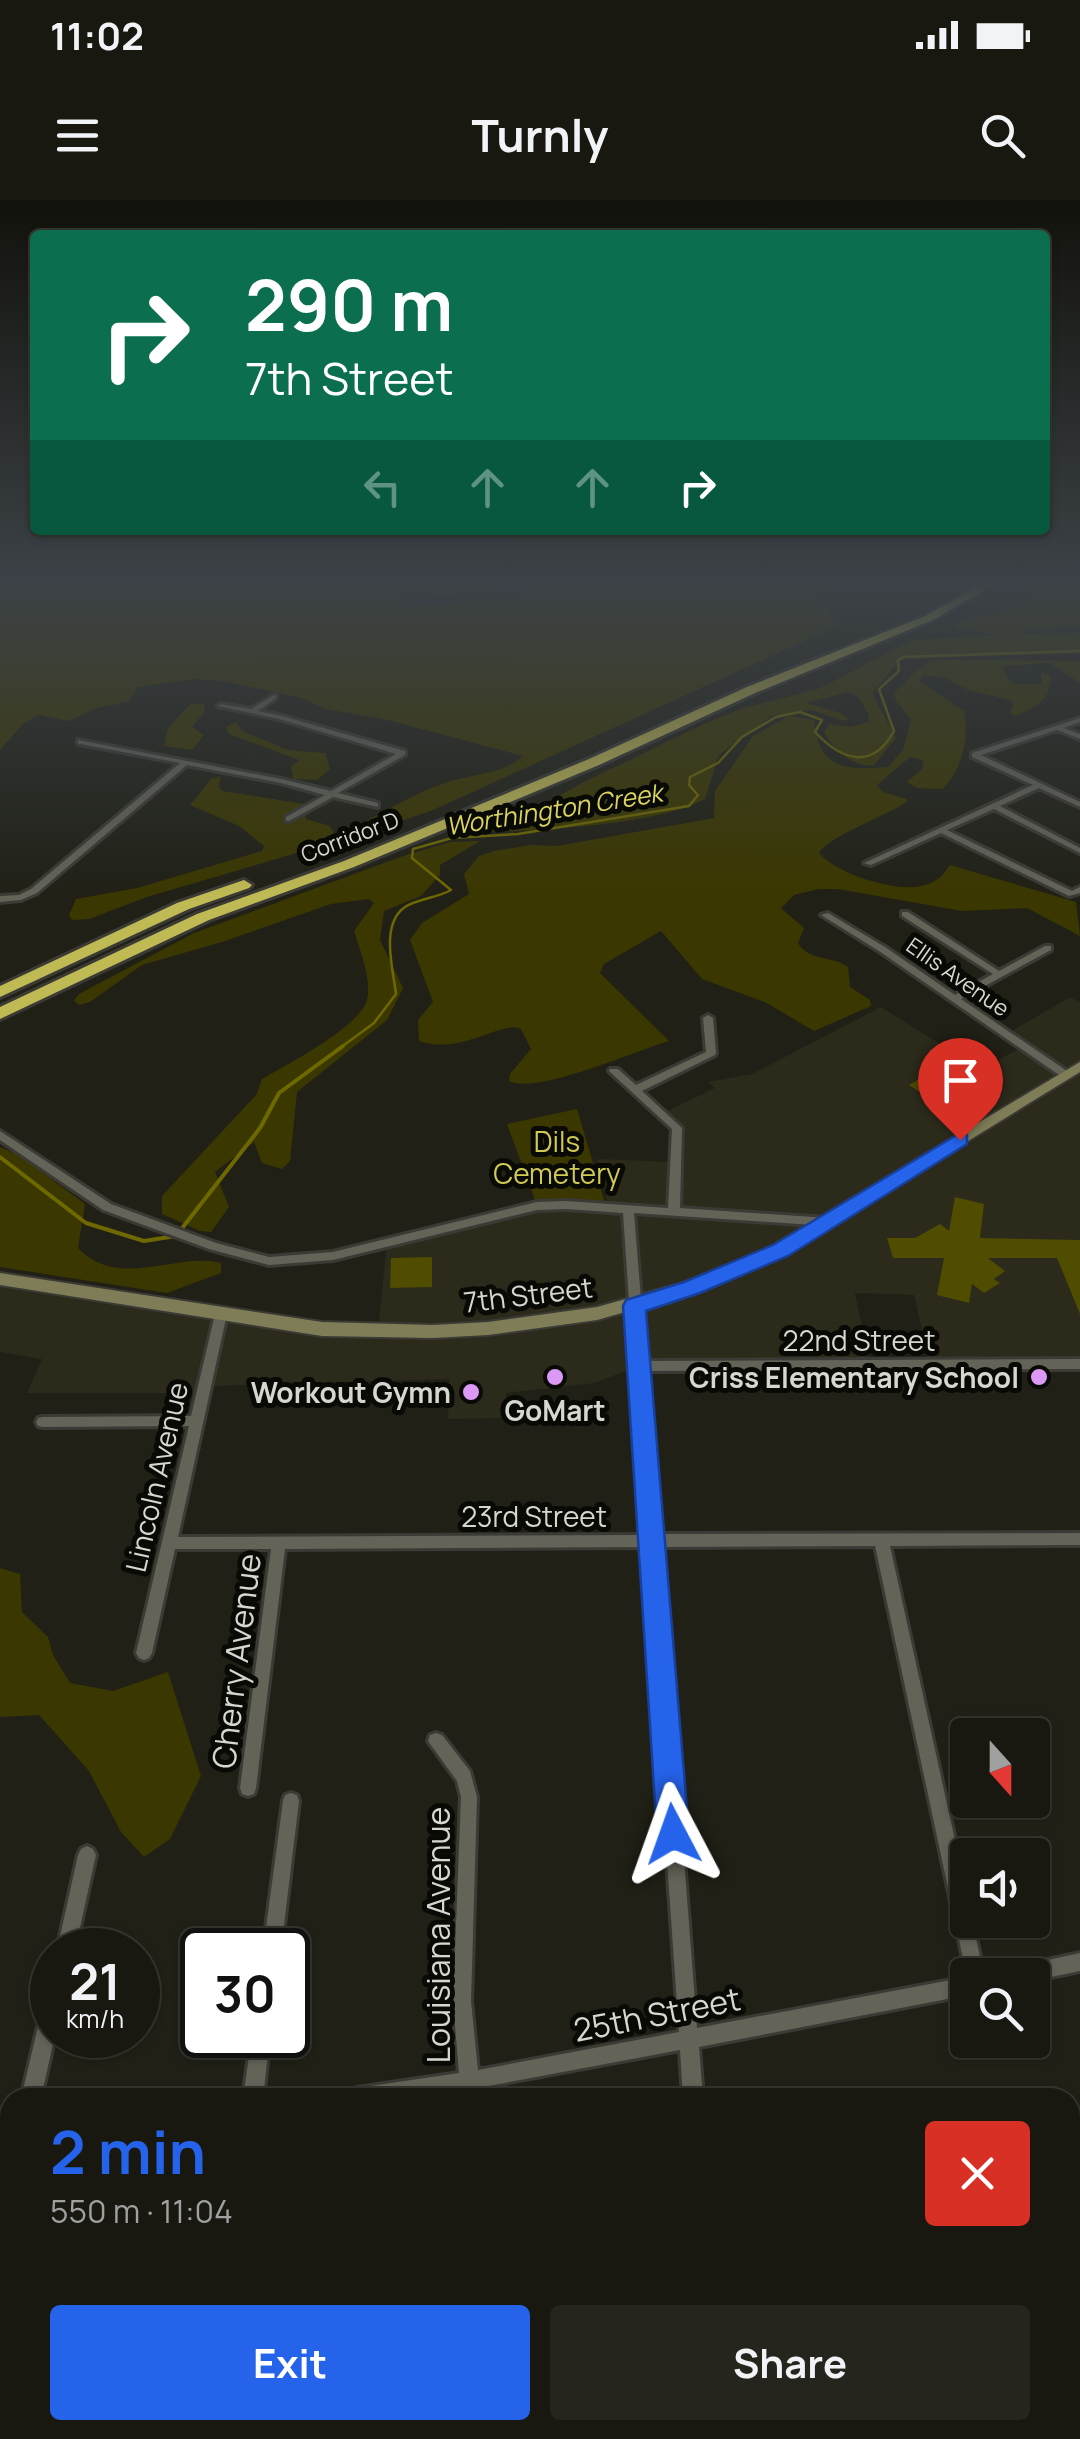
<!DOCTYPE html>
<meta charset="utf-8">
<style>
:root{--surface:#181810;--page:#25251e;--text:#f1f3f6;--muted:#9fa09f;--line:#363730;--accent:#2563eb}
body{margin:0;font-family:Manrope,sans-serif;background:var(--page);color:var(--text);height:100vh;display:flex;flex-direction:column;font-size:38px;white-space:nowrap}
*{box-sizing:border-box;margin:0}
p{font-size:32px;color:var(--muted)}
.icon{flex:none;width:55px;height:55px;fill:none;stroke:currentColor;stroke-width:2;stroke-linecap:round;stroke-linejoin:round}
.map{position:relative;flex:1;overflow:hidden}
.sheet{position:absolute;left:0px;top:1888px;width:1080px;height:352px;display:flex;flex-direction:column;background:var(--surface);border-radius:30px 30px 0 0;box-shadow:0 2px 8px #0004,0 0 0 2px var(--line)}
.sheet>*{flex:none}
.guide{position:absolute;left:30px;top:30px;width:1020px;height:305px;border-radius:10px;box-shadow:0 2px 8px #0004,0 0 0 2px var(--line);background:#0b6e4f;color:#fff;overflow:hidden}
.needle{width:65px;rotate:159deg}
.fabs{position:absolute;left:950px;top:1518px;display:grid;gap:20px}
.fabs a{display:grid;place-items:center;width:100px;height:100px;border-radius:10px;background:var(--surface);box-shadow:0 2px 8px #0004,0 0 0 2px var(--line);font-size:50px}
.speed{position:absolute;left:30px;top:1728px;display:flex;gap:20px;font-size:50px;font-weight:700;text-align:center}
.speed>*{display:grid;place-content:center;width:130px;height:130px;border-radius:50%;background:var(--surface);box-shadow:0 2px 8px #0004,0 0 0 2px var(--line);line-height:1}
.speed small{font-size:25px;font-weight:400}
.speed .limit{border:5px solid #111;border-radius:15px;background:#fff;color:#111}
.pin{position:absolute;display:grid;place-items:center;width:85px;height:85px;color:#fff;margin:-102px -42px;border-radius:50% 50% 50% 0;rotate:-45deg;box-shadow:0 0 10px #0007}
.pin .icon{rotate:45deg}
.me{position:absolute;width:110px;margin:-55px;rotate:356deg;stroke-linejoin:round;filter:drop-shadow(0 0 8px #0008)}
.turn{display:flex;align-items:center;gap:35px;height:210px;padding:0 50px;font-size:45px}
.turn .icon{width:130px;height:130px;stroke-width:2.5}
.turn b{display:block;font-size:70px;line-height:85px}
.lanes{display:flex;align-items:center;height:95px;padding:0 50px;background:#0003;justify-content:center;gap:50px;direction:ltr}
.lanes .off{opacity:.35}
.round{display:grid;place-items:center;flex:none;width:105px;height:105px;border-radius:10px;background:var(--page)}
.head{display:flex;align-items:center;justify-content:space-between;height:170px;padding:0 50px}
h1{font-size:60px;font-weight:700;line-height:75px;color:var(--accent)}
.button{display:flex;gap:20px;margin-top:auto;padding:20px 50px}
.button a{flex:1;height:115px;border-radius:10px;background:var(--accent);color:#fff;font-size:40px;font-weight:700;line-height:115px;text-align:center}
.button a+a{background:var(--page);color:var(--text)}
.status{display:flex;justify-content:space-between;align-items:center;height:70px;padding:0 50px;background:var(--surface);direction:ltr}
.status svg{height:28px;fill:currentColor}
header{display:flex;justify-content:space-between;align-items:center;height:130px;padding:0 50px;background:var(--surface);font-size:45px;font-weight:700}
.map>svg:first-child{display:block}
</style>
<div class="status"><b>11:02</b><svg viewBox="0 0 49 12"><path d="M0 12V9h3v3zM5 12V6h3v6zM10 12V3h3v9zM15 12V0h3v12zM26 1h20v11H26zM47 4h2v5h-2z"/></svg></div>
<header><svg class="icon" aria-label="menu" viewBox="0 0 24 24"><path d="M4 6h16M4 12h16M4 18h16"/></svg>Turnly<svg class="icon" aria-label="search" viewBox="0 0 24 24"><circle cx="10" cy="10" r="6"/><path d="M15 15l6 6"/></svg></header>
<div class="map">
<svg width="1080" height="2239" viewBox="0 0 1080 2239">
<rect width="100%" height="100%" fill="#202016"/>
<path fill="#2b2a1b" d="M 1070,797 L 1080,803 L 1080,1164 L 930,1165 L 914,1095 L 855,1093 L 870,1165 L 638,1166 L 595,1183 L 506,1193 L 506,1218 L 448,1219 L 449,1179 L 206,1186 L 203,1193 L 27,1193 L 42,1159 L 0,1152 L 0,1079 L 378,1132 L 387,1042 L 537,1006 L 609,1007 L 597,959 L 676,962 L 677,928 L 661,914 L 715,888 L 708,882 L 752,874 L 881,807 L 945,847 L 950,844 L 986,867 L 1022,847 L 1005,835 Z"/>
<path fill="#3a3700" d="M 0,383 L 513,383 L 435,398 L 426,388 C 413,390 401,394 394,405 L 398,407 C 433,403 518,405 543,383 L 832,383 L 820,398 L 834,420 L 833,428 L 433,610 L 349,639 L 343,636 L 346,632 C 379,615 413,593 448,582 C 473,574 504,574 523,556 L 384,519 L 325,509 L 302,498 L 222,481 L 195,479 L 138,487 L 128,502 L 97,508 L 69,521 L 39,515 L 23,524 L 0,550 Z
M 1030,383 L 1080,383 L 1080,427 L 1031,429 L 1021,434 L 1080,433 L 1080,453 L 901,459 L 872,493 L 896,538 L 874,565 C 853,568 834,550 824,533 L 829,524 L 851,527 L 868,522 L 869,515 L 859,498 L 848,492 L 806,503 L 841,513 L 849,519 L 844,521 L 811,510 L 771,516 L 719,555 L 705,599 C 657,625 538,631 481,632 L 477,628 L 486,624 L 513,626 L 533,610 L 582,583 L 706,523 L 743,508 L 818,489 L 912,440 L 997,435 L 954,427 C 977,406 1017,421 1032,389 Z
M 937,460 L 1080,461 L 1080,483 L 1049,463 L 1005,466 L 1002,469 L 1013,484 L 1042,484 L 1041,472 L 1051,476 C 1051,500 1036,508 1015,516 L 1010,513 L 1013,504 L 1010,500 L 968,490 L 943,477 L 922,475 L 920,481 L 964,511 C 970,536 962,571 942,589 L 917,588 L 907,582 L 922,569 L 924,561 L 910,557 L 877,585 L 883,592 L 907,599 L 905,603 C 886,616 827,637 819,653 C 837,674 898,694 925,685 C 937,682 943,675 950,665 L 1076,702 L 1080,736 L 1027,708 L 962,711 L 838,689 L 818,689 L 794,695 L 781,708 L 804,728 L 798,743 C 809,762 832,755 848,767 L 850,787 L 870,800 L 871,806 L 814,831 L 765,802 L 702,779 L 661,731 L 604,764 L 600,773 L 669,841 C 635,851 536,895 509,881 L 510,874 L 531,849 L 521,829 C 500,820 461,856 419,841 L 418,820 L 433,802 L 410,740 L 422,723 L 469,694 L 464,674 L 479,656 L 494,651 L 530,645 L 557,646 L 714,618 L 715,591 L 753,536 L 789,516 L 814,520 C 819,567 841,571 888,567 L 903,550 L 911,519 L 896,501 L 894,492 C 911,480 915,465 937,460 Z
M 190,504 L 204,504 L 205,511 L 192,527 L 204,535 L 192,550 L 164,546 L 168,528 Z
M 236,522 L 242,531 L 288,550 L 325,553 L 330,569 L 317,580 L 293,579 L 291,567 L 299,560 L 229,534 L 226,527 Z
M 220,576 L 219,588 L 223,591 L 304,604 L 306,619 L 330,626 L 335,635 L 307,650 L 147,697 L 89,719 L 72,720 L 69,715 L 76,699 L 137,688 L 262,651 L 264,646 L 239,626 L 190,605 L 211,579 Z
M 480,641 L 440,665 L 440,675 L 421,696 L 384,711 L 380,740 L 403,788 L 387,820 L 297,892 L 290,961 L 282,969 L 262,963 L 254,942 L 215,972 L 229,1007 L 211,1032 L 200,1031 L 162,1014 L 162,996 L 257,894 L 262,879 C 286,865 360,827 367,800 C 372,779 360,751 354,731 L 374,703 L 369,699 L 331,704 L 222,742 L 142,765 L 90,802 L 79,805 L 74,800 L 79,794 L 194,733 L 403,656 L 450,642 Z
M 577,909 L 605,1003 L 535,1000 L 507,924 Z
M 0,947 L 19,955 L 85,1004 L 78,1048 C 119,1091 177,1051 221,1063 L 221,1073 L 167,1093 L 0,1067 Z
M 0,1368 L 20,1374 L 22,1412 L 48,1437 L 53,1455 L 70,1483 L 113,1491 L 168,1472 L 201,1576 L 170,1639 L 144,1657 L 121,1632 L 89,1571 L 39,1515 L 0,1517 Z"/>
<g fill="none" stroke-linecap="round" stroke-linejoin="round">
<path stroke="#6e6800" stroke-width="2.5" d="M 340,848 L 374,823 L 396,794 C 393,769 380,724 405,707 C 417,699 437,698 451,690 L 412,658 L 413,649 L 452,638 L 518,634 L 689,606 L 698,595 L 689,585 L 690,577 L 718,563 L 742,537 L 776,517 L 800,512 L 822,520 L 815,532 C 841,560 872,571 894,531 L 879,489 L 899,471 L 898,461 L 903,457 L 1080,451"/>
<path stroke="#6e6800" stroke-width="4" d="M 0,957 L 86,1023 L 144,1041 L 176,1036 L 260,928 L 279,893 L 343,846"/>
</g>
<path fill="#504c00" d="M 935,870 L 965,890 L 939,904 L 909,885 Z
M 955,997 L 984,1004 L 980,1038 L 1080,1040 L 1080,1114 L 1057,1058 L 988,1058 L 1005,1071 L 994,1079 L 1000,1083 L 984,1093 L 972,1084 L 969,1103 L 937,1095 L 944,1058 L 893,1058 L 887,1038 L 915,1038 L 940,1024 L 949,1031 Z
M 432,1057 L 432,1087 L 390,1088 L 391,1058 Z"/>
<g fill="none" stroke-linecap="round" stroke-linejoin="round">
<g stroke="#3b3a34" stroke-width="6">
<path id="minor" d="M 274,495 L 276,496 L 276,498 L 258,511 L 282,516 L 405,551 L 405,555 L 338,593 L 378,603 L 378,607 L 333,597 L 289,621 L 286,621 L 286,617 L 325,595 L 281,583 L 187,565 L 37,693 L 21,700 L 0,702 L 0,696 L 19,695 L 31,689 L 180,563 L 81,544 L 78,544 L 78,540 L 281,579 L 331,591 L 396,554 L 279,519 L 218,506 L 221,504 L 251,509 Z
M 1080,518 L 1080,522 L 1064,528 L 1080,534 L 1080,539 L 1057,530 L 981,555 L 1080,602 L 1080,607 L 1039,588 L 1000,606 L 1080,648 L 1080,653 L 994,609 L 947,630 L 1072,691 L 1080,687 L 1080,693 L 1069,696 L 941,633 L 871,665 L 864,663 L 1033,585 L 972,557 L 972,553 Z
M 902,712 L 908,712 L 999,771 L 1045,746 L 1051,746 L 1051,750 L 961,799 L 1070,873 L 1070,877 L 1062,877 L 879,751 L 821,715 L 828,713 L 885,747 L 955,795 L 993,774 L 902,716 Z
M 708,815 L 713,818 L 716,853 L 715,855 L 642,891 L 682,928 L 680,1008 L 828,1018 L 834,1022 L 828,1026 L 634,1013 L 646,1161 L 1080,1159 L 1080,1169 L 646,1171 L 659,1334 L 1080,1333 L 1080,1345 L 890,1346 L 968,1699 L 968,1720 L 972,1720 L 984,1775 L 968,1775 L 968,1795 L 699,1847 L 703,1898 L 683,1898 L 680,1850 L 424,1898 L 347,1898 L 350,1891 L 357,1888 L 459,1873 L 453,1801 L 461,1597 L 457,1581 L 428,1541 L 430,1535 L 436,1533 L 442,1535 L 470,1571 L 477,1597 L 471,1801 L 478,1870 L 679,1832 L 645,1347 L 285,1349 L 256,1588 L 254,1594 L 248,1596 L 242,1594 L 240,1588 L 271,1349 L 175,1349 L 152,1453 L 149,1458 L 144,1460 L 139,1458 L 136,1453 L 189,1226 L 43,1227 L 38,1226 L 36,1222 L 38,1218 L 43,1217 L 191,1216 L 215,1114 L 221,1109 L 227,1114 L 178,1337 L 645,1335 L 623,1013 L 566,1009 L 537,1010 L 333,1060 L 269,1065 L 209,1049 L 103,1010 L 0,940 L 0,931 L 111,1004 L 216,1043 L 269,1057 L 333,1052 L 537,1002 L 566,1001 L 668,1008 L 672,929 L 609,871 L 610,869 L 618,869 L 636,885 L 706,852 L 703,818 ZM 875,1346 L 967,1777 L 697,1828 L 660,1347 Z
M 291,1593 L 297,1595 L 299,1601 L 281,1750 L 263,1750 L 283,1601 L 285,1595 Z
M 87,1646 L 93,1649 L 96,1655 L 75,1750 L 57,1750 L 78,1655 L 81,1649 Z
M 1080,1753 L 1080,1771 L 1032,1781 L 1032,1775 L 1011,1775 L 1013,1768 L 1020,1766 Z
M 52,1797 L 52,1835 L 55,1835 L 41,1898 L 21,1898 L 43,1806 L 45,1799 Z
M 252,1835 L 270,1835 L 263,1898 L 243,1898 Z
M 10,1947 L 10,1967 L 0,1969 L 0,1949 Z
M 10,1980 L 10,2034 L 7,2040 L 0,2043 L 0,1990 L 3,1983 Z
M 1070,2024 L 1080,2024 L 1080,2044 L 1070,2044 Z
M 337,2230 L 359,2230 L 359,2239 L 337,2239 Z
M 706,2230 L 728,2230 L 729,2239 L 707,2239 Z"/>
</g>
<g stroke="#3b3a34" stroke-width="4">
<path id="secondary" d="M 1080,862 L 1080,872 L 776,1059 L 709,1088 L 597,1120 L 488,1135 L 433,1138 L 322,1136 L 0,1085 L 0,1073 L 322,1122 L 433,1125 L 488,1122 L 597,1107 L 697,1079 L 764,1051 Z"/>
</g>
<g stroke="#3b3a34" stroke-width="6">
<path id="motorway" d="M 984,383 L 996,383 L 933,420 L 755,493 L 599,565 L 354,667 L 209,720 L 0,819 L 0,807 L 197,714 L 344,661 L 589,559 L 747,487 L 925,416 Z
M 244,680 L 252,685 L 249,688 L 189,709 L 0,797 L 0,786 L 177,703 Z"/>
</g>
<use href="#minor" fill="#636358" fill-rule="evenodd"/>
<use href="#secondary" fill="#7f7d57" fill-rule="evenodd"/>
<use href="#motorway" fill="#c0ba55" fill-rule="evenodd"/>
</g>
<linearGradient id="sky" x2="0" y2="1"><stop stop-color="#12120c"/><stop offset="0.55" stop-color="#3c4247"/><stop offset="1" stop-color="#3c4247" stop-opacity="0"/></linearGradient>
<rect width="1080" height="696" fill="url(#sky)"/>
<path fill="#2563eb" stroke="#184099" stroke-width="2.5" d="M 960,933 L 967,935 L 967,944 L 788,1056 L 700,1093 L 646,1111 L 689,1634 L 684,1646 L 673,1650 L 662,1646 L 657,1634 L 623,1106 L 626,1100 L 684,1082 L 773,1045 Z"/>
<g fill="#db99f5" stroke="#090906" stroke-width="4">
<circle cx="555" cy="1177" r="10"/>
<circle cx="1039" cy="1177" r="10"/>
<circle cx="471" cy="1192" r="10"/>
</g>
<g text-anchor="middle" dominant-baseline="central" stroke-width="10" stroke-linejoin="round" paint-order="stroke">
<g font-size="22" fill="#d7d7d1" stroke="#090906">
<text transform="translate(350 637) rotate(-21)">Corridor D</text>
<text transform="translate(958 777) rotate(35)">Ellis Avenue</text>
</g>
<g font-size="25" font-style="italic" fill="#dad45f" stroke="#090906">
<text transform="translate(554 609) rotate(-9)">Worthington Creek</text>
</g>
<g font-size="28" fill="#d0c953" stroke="#090906">
<text x="557" y="941">Dils<tspan x="557" dy="32">Cemetery</tspan></text>
</g>
<g font-size="28" fill="#d7d7d1" stroke="#090906">
<text transform="translate(528 1094) rotate(-7)">7th Street</text>
<text x="859" y="1140">22nd Street</text>
<text transform="translate(156 1277) rotate(-77)">Lincoln Avenue</text>
<text x="534" y="1316">23rd Street</text>
</g>
<g font-size="28" font-weight="bold" fill="#d7d7d1" stroke="#090906" text-anchor="end">
<text x="1019" y="1177">Criss Elementary School</text>
<text x="451" y="1192">Workout Gymn</text>
<text x="555" y="1210" text-anchor="middle">GoMart</text>
</g>
<g font-size="32" fill="#d7d7d1" stroke="#090906">
<text transform="translate(236 1461) rotate(-83)">Cherry Avenue</text>
<text transform="translate(438 1735) rotate(-90)">Louisiana Avenue</text>
<text transform="translate(657 1814) rotate(-11)">25th Street</text>
</g>
</g>
</svg>
<div class="fabs">
<a><svg class="needle" viewBox="-14 -14 28 28"><path d="M0-13l5 13h-10z" fill="#e53935"/><path d="M0 13l5-13h-10z" fill="#9fa09f"/></svg></a>
<a><svg class="icon" aria-label="sound" viewBox="0 0 24 24"><path d="M4 9h4l5-4v14l-5-4H4zM17 9q2 3 0 6"/></svg></a>
<a><svg class="icon" aria-label="search" viewBox="0 0 24 24"><circle cx="10" cy="10" r="6"/><path d="M15 15l6 6"/></svg></a>
</div>
<div class="speed"><div>21<small>km/h</small></div><div class="limit">30</div></div>
<div class="pin" style="left:960px;top:940px;background:#d93025"><svg class="icon" aria-label="arrive" viewBox="0 0 24 24"><path d="M6 21V4h12l-3 4 3 4H6"/></svg></div>
<svg class="me" style="left:673px;top:1634px" viewBox="-20 -20 40 40"><path d="M0-17L14 15 0 8-14 15z" fill="#2563eb" stroke="#fff" stroke-width="4"/></svg>
<div class="guide">
<div class="turn"><svg class="icon" aria-label="right" viewBox="0 0 24 24"><path d="M7 20v-9h11M14 6l5 5-5 5"/></svg><div><b>290 m</b>7th Street</div></div>
<div class="lanes"><svg class="icon off" aria-label="left" viewBox="0 0 24 24"><path d="M17 20v-9H6M10 6l-5 5 5 5"/></svg><svg class="icon off" aria-label="ahead" viewBox="0 0 24 24"><path d="M12 20V5M6 11l6-6 6 6"/></svg><svg class="icon off" aria-label="ahead" viewBox="0 0 24 24"><path d="M12 20V5M6 11l6-6 6 6"/></svg><svg class="icon" aria-label="right" viewBox="0 0 24 24"><path d="M7 20v-9h11M14 6l5 5-5 5"/></svg></div>
</div>
<section class="sheet">
<div class="head"><div><h1>2 min</h1><p>550 m · 11:04</p></div><a class="round" style="background:#d93025;color:#fff"><svg class="icon" aria-label="close" viewBox="0 0 24 24"><path d="M6 6l12 12M18 6L6 18"/></svg></a></div>
<div class="button"><a>Exit</a><a>Share</a></div>
</section>
</div>
